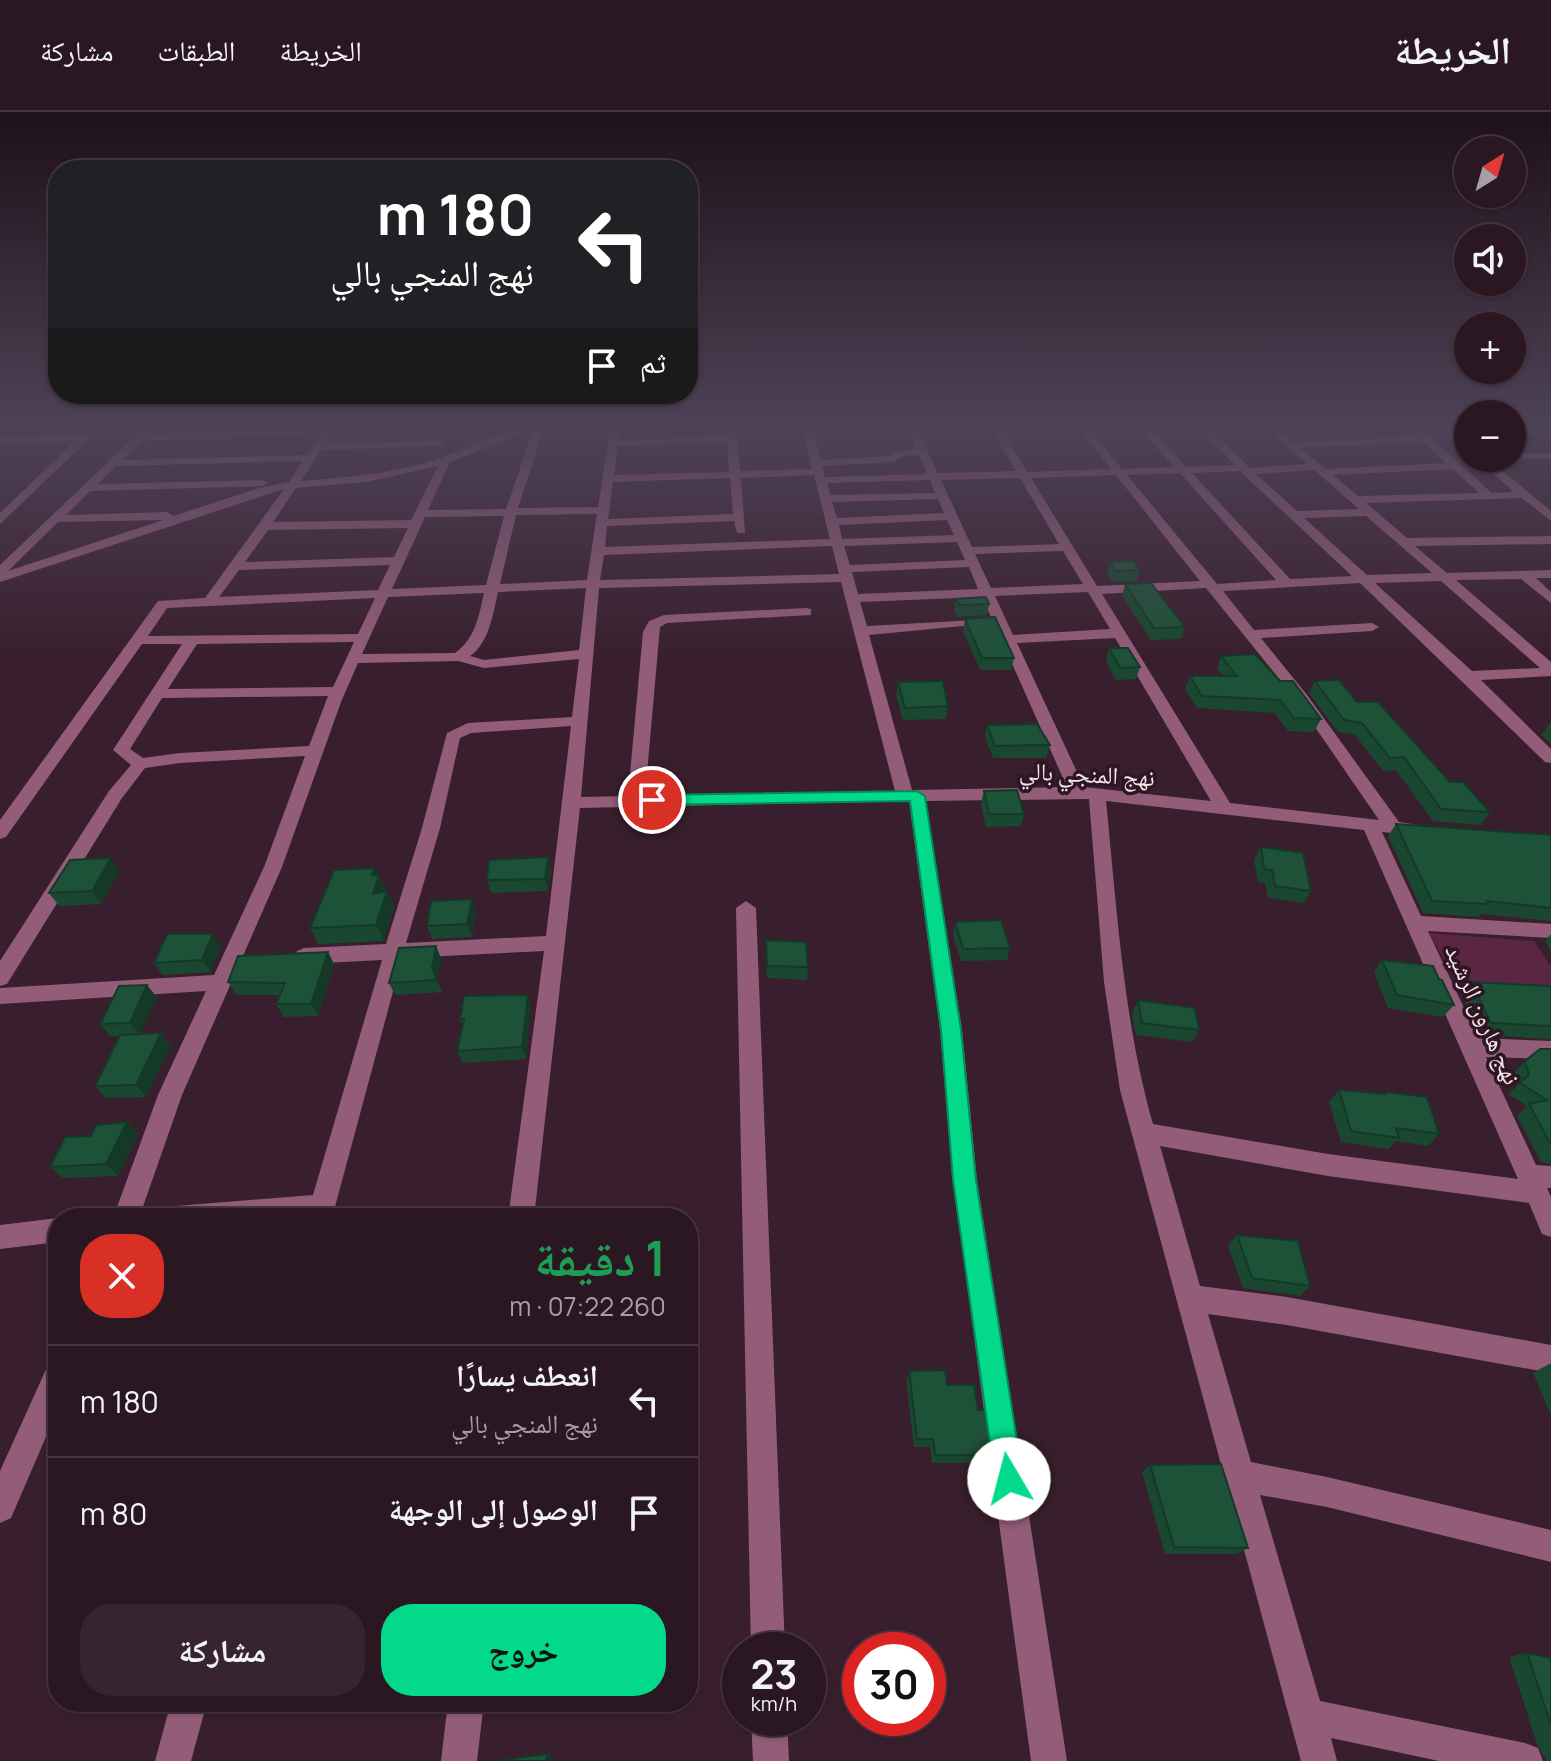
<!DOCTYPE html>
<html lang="ar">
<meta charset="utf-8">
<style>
:root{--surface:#2b1722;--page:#37242f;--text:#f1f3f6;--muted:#a69fa5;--line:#473640;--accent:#02d98b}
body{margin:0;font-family:Manrope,"Noto Naskh Arabic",sans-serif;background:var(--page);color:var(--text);direction:rtl;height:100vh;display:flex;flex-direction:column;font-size:30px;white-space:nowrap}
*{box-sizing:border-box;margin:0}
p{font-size:26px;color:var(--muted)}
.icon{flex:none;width:44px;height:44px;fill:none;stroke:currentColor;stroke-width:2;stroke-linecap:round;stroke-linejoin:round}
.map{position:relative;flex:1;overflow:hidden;direction:ltr}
.drawer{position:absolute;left:48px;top:1096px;width:650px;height:504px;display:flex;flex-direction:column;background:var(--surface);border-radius:32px;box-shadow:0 2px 6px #0004,0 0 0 2px var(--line);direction:rtl}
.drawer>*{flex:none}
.top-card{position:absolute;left:48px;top:48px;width:650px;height:244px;border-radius:32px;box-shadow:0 2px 6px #0004,0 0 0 2px var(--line);direction:rtl;background:#202124;color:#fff;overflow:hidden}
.needle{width:52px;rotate:37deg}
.tools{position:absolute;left:1454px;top:24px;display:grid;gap:16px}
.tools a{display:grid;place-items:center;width:72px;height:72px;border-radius:50%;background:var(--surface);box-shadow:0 2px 6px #0004,0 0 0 2px var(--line);font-size:40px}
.speed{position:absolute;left:722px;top:1520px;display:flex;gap:16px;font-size:40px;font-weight:700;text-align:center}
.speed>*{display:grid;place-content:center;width:104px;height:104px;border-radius:50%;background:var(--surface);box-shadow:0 2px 6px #0004,0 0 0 2px var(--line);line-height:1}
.speed small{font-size:20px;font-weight:400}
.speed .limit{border:12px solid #d22;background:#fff;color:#111}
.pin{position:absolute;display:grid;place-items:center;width:68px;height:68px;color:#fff;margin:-34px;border:4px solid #fff;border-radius:50%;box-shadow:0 2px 8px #0007}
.me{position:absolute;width:88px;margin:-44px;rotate:352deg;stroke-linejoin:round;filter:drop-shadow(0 0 6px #0008)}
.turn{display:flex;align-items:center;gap:28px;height:168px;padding:0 32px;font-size:36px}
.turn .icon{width:104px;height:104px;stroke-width:2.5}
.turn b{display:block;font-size:56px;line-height:68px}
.then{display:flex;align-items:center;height:76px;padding:0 32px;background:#0003;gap:16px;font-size:30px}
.round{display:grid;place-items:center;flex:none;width:84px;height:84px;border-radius:32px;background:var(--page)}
.head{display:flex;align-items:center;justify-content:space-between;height:136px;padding:0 32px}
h1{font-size:48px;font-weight:700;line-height:60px;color:#1e9e55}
.cta{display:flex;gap:16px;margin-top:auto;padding:16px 32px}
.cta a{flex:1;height:92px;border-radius:32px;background:var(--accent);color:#111;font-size:32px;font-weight:700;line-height:92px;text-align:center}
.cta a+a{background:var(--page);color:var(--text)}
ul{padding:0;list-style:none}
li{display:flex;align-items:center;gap:24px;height:112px;padding:0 32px;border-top:2px solid var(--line)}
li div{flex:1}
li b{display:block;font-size:30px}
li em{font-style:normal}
header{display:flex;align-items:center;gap:48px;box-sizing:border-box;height:112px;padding:0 40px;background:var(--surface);border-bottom:2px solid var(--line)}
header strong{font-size:38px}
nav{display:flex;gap:44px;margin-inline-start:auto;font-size:28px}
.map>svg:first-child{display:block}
</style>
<header>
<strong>الخريطة</strong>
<nav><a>الخريطة</a><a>الطبقات</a><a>مشاركة</a></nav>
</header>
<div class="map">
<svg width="1551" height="1649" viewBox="0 0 1551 1649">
<rect width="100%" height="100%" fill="#391f2d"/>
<path fill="#5a2643" d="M 1429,821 L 1534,829 L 1551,855 L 1551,880 L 1460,876 Z"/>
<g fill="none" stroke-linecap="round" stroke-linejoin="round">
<path fill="#935d79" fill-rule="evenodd" d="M 147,313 L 158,313 L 149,323 L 337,313 L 325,332 L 440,328 L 445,331 L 440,334 L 321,338 L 301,369 C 348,365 395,362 440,346 C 471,335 513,313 545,313 L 518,396 L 598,395 L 611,313 L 621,313 L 619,328 L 726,324 L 725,313 L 735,313 L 740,359 L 812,357 L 801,313 L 811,313 L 821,348 L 891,344 L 893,340 L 916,337 L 905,313 L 915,313 L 938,361 L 1016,359 L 989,313 L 999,313 L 1027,360 L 1111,357 L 1076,313 L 1086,313 L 1122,357 L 1174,355 L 1137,313 L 1148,313 L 1186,355 L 1235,353 L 1195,313 L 1206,313 L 1250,356 L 1307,352 L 1262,313 L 1273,313 L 1293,330 L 1417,324 L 1405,313 L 1416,313 L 1492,381 L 1514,380 L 1476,346 L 1487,346 L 1551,399 L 1551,409 L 1522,386 L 1366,391 L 1407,426 L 1551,424 L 1551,432 L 1415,434 L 1447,461 L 1551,458 L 1551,466 L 1536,466 L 1551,480 L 1551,491 L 1521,467 L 1456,468 L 1551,550 L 1551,564 L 1481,568 L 1551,637 L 1551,651 L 1545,650 L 1360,471 L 1223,479 L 1254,518 L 1372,511 L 1379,515 L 1372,519 L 1261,526 L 1307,583 L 1399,710 L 1425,714 L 1428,718 L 1419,724 L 1382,720 L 1421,804 L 1551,812 L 1551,826 L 1428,819 L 1478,926 L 1551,929 L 1551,947 L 1486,945 L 1536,1053 L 1551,1054 L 1551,1076 L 1547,1076 L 1551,1085 L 1551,1125 L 1542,1122 L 1529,1091 L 1328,1064 L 1160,1034 L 1200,1174 L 1287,1185 L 1551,1233 L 1551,1261 L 1287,1213 L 1208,1202 L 1251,1350 L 1327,1365 L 1551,1418 L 1551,1450 L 1327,1395 L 1260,1383 L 1320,1589 L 1525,1631 L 1538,1636 L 1543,1649 L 1439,1649 L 1331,1626 L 1337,1649 L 1301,1649 L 1120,978 L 1104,870 L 1089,687 L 926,689 L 962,918 L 977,1068 L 1067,1649 L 1031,1649 L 953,1068 L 940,918 L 909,689 L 580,696 L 534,1106 L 508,1106 L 544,839 L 402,846 L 332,1106 L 163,1106 L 167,1098 L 176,1094 L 313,1083 L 382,848 L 304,852 L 297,849 L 294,844 L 297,839 L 304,836 L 386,832 L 422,716 L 447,621 L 468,611 L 572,605 L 579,547 L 484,556 L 458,549 L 358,551 L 341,590 L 282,755 L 182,983 L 139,1106 L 113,1106 L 158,983 L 206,879 L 0,892 L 0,876 L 214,863 L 264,755 L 305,644 L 180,651 L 145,656 L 122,686 L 7,872 L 0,874 L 0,849 L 109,679 L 131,653 L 113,638 L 182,532 L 142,532 L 6,725 L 0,727 L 0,708 L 158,489 L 205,486 L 284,377 L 0,470 L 0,453 ZM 533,318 L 506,397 L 428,398 L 450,350 ZM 321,322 L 307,343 L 123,348 L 142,329 ZM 727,330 L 729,360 L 614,363 L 618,334 ZM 1423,330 L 1446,351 L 1326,357 L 1300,336 ZM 919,343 L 927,362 L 825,365 L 822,354 L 894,350 L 901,345 ZM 303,349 L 289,370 L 259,376 L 173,404 L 167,400 L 66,403 L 90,379 L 263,374 L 269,371 L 263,368 L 98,372 L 116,354 ZM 438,354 L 411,408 L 273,410 L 296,376 L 366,370 ZM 1453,357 L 1479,381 L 1358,384 L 1333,363 ZM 1314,358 L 1359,397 L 1297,399 L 1256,362 ZM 1241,359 L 1242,361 L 1352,464 L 1290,467 L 1192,361 ZM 1180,361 L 1276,468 L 1217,472 L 1127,363 ZM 814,363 L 830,427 L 605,435 L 607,414 L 734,409 L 737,421 L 745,421 L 741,366 ZM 1116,363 L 1200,469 L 1097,474 L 1031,366 ZM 730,366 L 733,402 L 608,407 L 613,370 ZM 1020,366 L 1059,432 L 972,435 L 941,368 ZM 930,368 L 935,381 L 830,383 L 827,371 ZM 938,387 L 944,401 L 837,406 L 832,390 ZM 597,402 L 587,468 L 500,472 L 516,403 ZM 504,404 L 486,473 L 392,477 L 425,405 ZM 1366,404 L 1432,461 L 1367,463 L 1304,406 ZM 163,408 L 8,459 L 58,410 ZM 947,408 L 954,423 L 842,427 L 839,413 ZM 408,416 L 394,445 L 245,450 L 268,418 ZM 957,430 L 965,448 L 850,453 L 844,434 ZM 832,434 L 839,462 L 600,468 L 604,443 ZM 1063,439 L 1083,472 L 991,476 L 975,442 ZM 390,453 L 378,478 L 219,485 L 239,458 ZM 969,455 L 978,477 L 858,482 L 852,460 ZM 1441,469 L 1540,556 L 1472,559 L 1375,471 ZM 841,470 L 895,679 L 645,684 L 660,515 L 667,511 L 811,503 L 811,497 L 806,496 L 664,503 L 649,509 L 643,520 L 628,684 L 581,685 L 599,476 ZM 586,476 L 579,538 L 484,548 L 470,544 C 489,531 493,502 498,480 ZM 1206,476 L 1297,589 L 1379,708 L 1230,691 L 1102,482 ZM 1088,480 L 1110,517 L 1013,523 L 995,484 ZM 484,481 C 479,504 475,527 455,541 L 362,542 L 388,485 ZM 982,485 L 992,507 L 867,514 L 860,490 ZM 375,486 L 358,522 L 148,524 L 167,496 ZM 994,511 L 1067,675 L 912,678 L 869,523 ZM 1115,526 L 1211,689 L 1084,675 L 1017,531 ZM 354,530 L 333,575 L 168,577 L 197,532 ZM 328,584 L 309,634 L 180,641 L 143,646 L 130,637 L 162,586 ZM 571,614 L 546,824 L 406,831 L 440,716 L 460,626 L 471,621 ZM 1106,689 L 1364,718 L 1518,1067 L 1328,1042 L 1153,1012 C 1123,907 1117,797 1106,689 Z
M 1440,313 L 1451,313 L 1468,329 L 1468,338 Z
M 1512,316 L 1551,316 L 1551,322 L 1512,322 Z
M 89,323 L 89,327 L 0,412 L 0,401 L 76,328 L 0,332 L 0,326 Z
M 1551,341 L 1551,347 L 1507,346 L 1512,346 L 1512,342 Z
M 746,789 L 756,796 L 785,1538 L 751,1538 L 736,796 Z
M 58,1106 L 58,1130 L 0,1137 L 0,1113 Z
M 58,1249 L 58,1297 L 11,1406 L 0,1411 L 0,1359 L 48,1253 Z
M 171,1590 L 207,1590 L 191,1649 L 155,1649 Z
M 448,1590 L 484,1590 L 477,1649 L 441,1649 Z
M 751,1606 L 787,1606 L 789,1649 L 753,1649 Z"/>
</g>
<path fill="#1a4730" d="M 1110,450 L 1140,458 L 1137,469 L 1113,470 L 1107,461 Z
M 1125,472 L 1185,515 L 1181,527 L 1151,528 L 1122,484 Z
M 956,487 L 989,492 L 987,503 L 957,505 L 954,498 Z
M 965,507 L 1014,546 L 1011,558 L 980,558 L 963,519 Z
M 1109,536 L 1140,555 L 1136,567 L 1116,568 L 1106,549 Z
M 1221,544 L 1280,569 L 1321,607 L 1314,620 L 1288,619 L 1275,601 L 1197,596 L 1185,577 L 1190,564 L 1223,564 L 1217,556 Z
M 1315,569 L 1357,590 L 1450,670 L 1490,700 L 1481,713 L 1433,709 L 1396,658 L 1383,659 L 1355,623 L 1338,620 L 1309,581 Z
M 898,570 L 948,594 L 946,607 L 903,608 L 896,583 Z
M 1550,611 L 1551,611 L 1551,632 L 1541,623 Z
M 987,613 L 1050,633 L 1046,646 L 993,646 L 985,625 Z
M 984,679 L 1024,702 L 1021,714 L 986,715 L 981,691 Z
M 1396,712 L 1551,723 L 1551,809 L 1481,802 L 1479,805 L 1423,801 L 1388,724 Z
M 1261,735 L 1311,779 L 1304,791 L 1268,786 L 1265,771 L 1258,770 L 1254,748 Z
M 548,745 L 551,758 L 548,779 L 491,781 L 487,768 Z
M 111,746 L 120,759 L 101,792 L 59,794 L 49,781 Z
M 375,756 L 394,795 L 384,829 L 318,832 L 310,816 Z
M 476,800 L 472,825 L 432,827 L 427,814 Z
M 955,810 L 1010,836 L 1007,848 L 961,849 L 953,823 Z
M 1551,822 L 1551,839 L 1545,829 Z
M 766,828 L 808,855 L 807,868 L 767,866 Z
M 221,834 L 211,860 L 163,863 L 154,851 Z
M 436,834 L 441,847 L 437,868 L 442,880 L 395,883 L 389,871 Z
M 328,840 L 334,852 L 318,904 L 284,905 L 276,892 L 280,883 L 236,883 L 228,870 Z
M 1382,848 L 1439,867 L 1454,893 L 1443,905 L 1388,896 L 1374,860 Z
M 1471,870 L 1551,874 L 1551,927 L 1480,923 L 1461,882 Z
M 528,883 L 531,895 L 526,947 L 462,951 L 457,939 L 462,913 L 460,907 Z
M 157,885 L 140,922 L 161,921 L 171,934 L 146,985 L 106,986 L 95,974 L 120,924 L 110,924 L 100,912 Z
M 1138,888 L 1199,918 L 1192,930 L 1136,923 L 1132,901 Z
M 1551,937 L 1551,1052 L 1541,1050 L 1517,1004 L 1527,994 L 1508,982 L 1517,974 L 1514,961 L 1525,949 Z
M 1339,978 L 1384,982 L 1386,980 L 1439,1022 L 1428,1034 L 1396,1029 L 1389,1037 L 1341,1030 L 1329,990 Z
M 127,1010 L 138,1022 L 118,1064 L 63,1066 L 50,1055 L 91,1024 Z
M 1237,1123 L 1310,1174 L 1300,1184 L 1243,1176 L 1228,1134 Z
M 1549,1252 L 1551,1252 L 1551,1303 L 1533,1261 Z
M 909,1259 L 947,1273 L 978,1298 L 993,1343 L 988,1351 L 932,1351 L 930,1335 L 914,1335 L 906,1268 Z
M 1150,1353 L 1248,1436 L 1237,1442 L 1165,1442 L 1142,1360 Z
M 1527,1541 L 1551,1546 L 1551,1649 L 1545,1649 L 1546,1648 L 1537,1632 L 1509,1545 Z"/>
<path fill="#153927" d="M 548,745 L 551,758 L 548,779 L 545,767 Z
M 111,746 L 120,759 L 101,792 L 92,779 Z
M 375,756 L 378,765 L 379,763 L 386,780 L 373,782 L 372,763 Z
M 387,779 L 394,795 L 384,829 L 376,813 Z
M 472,787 L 476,800 L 472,825 L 467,812 Z
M 213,822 L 221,834 L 211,860 L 202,848 Z
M 436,834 L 441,847 L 437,868 L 432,856 Z
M 328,840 L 334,852 L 318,904 L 311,892 Z
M 147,873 L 157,885 L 140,923 L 130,911 Z
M 528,883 L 531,895 L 526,947 L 522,935 Z
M 161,921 L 171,934 L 146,985 L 136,973 Z
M 127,1010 L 138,1022 L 118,1064 L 106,1052 Z
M 547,1642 L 552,1644 L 552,1649 L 546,1649 Z"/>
<path fill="#1e5238" stroke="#153927" stroke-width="2" d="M 1134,449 L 1140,458 L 1116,459 L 1110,450 Z
M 1151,471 L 1185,515 L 1154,516 L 1125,472 Z
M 986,485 L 989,492 L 959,493 L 956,487 Z
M 995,505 L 1014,546 L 982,546 L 965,507 Z
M 1109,536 L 1128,536 L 1140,555 L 1120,556 Z
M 1255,542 L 1280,569 L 1293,569 L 1321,607 L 1294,606 L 1280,588 L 1202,584 L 1190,564 L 1237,564 L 1221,544 Z
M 1339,568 L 1357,590 L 1378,590 L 1450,670 L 1463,670 L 1490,700 L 1441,697 L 1404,645 L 1390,646 L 1362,611 L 1344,608 L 1315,569 Z
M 943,569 L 948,594 L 905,596 L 898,570 Z
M 1037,612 L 1050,633 L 995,634 L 987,613 Z
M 1017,678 L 1024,702 L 989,702 L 984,679 Z
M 1396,712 L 1551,723 L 1551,796 L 1487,789 L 1489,792 L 1432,789 Z
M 1261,735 L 1303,741 L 1311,779 L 1275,774 L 1272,758 L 1264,757 Z
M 548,745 L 545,767 L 487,768 L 489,748 Z
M 111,746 L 92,779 L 49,781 L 70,748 Z
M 375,756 L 372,763 L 379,763 L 373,782 L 387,779 L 376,813 L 310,816 L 334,758 Z
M 472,787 L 467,812 L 427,814 L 431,789 Z
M 1001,808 L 1010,836 L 963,837 L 955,810 Z
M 167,822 L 213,822 L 202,848 L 154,851 Z
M 766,828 L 806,830 L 808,855 L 767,854 Z
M 436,834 L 432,856 L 437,868 L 389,871 L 399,836 Z
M 328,840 L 311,892 L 276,892 L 285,871 L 228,870 L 238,844 Z
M 1382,848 L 1433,854 L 1439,867 L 1442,868 L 1454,893 L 1397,883 Z
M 1471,870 L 1551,874 L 1551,914 L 1491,911 Z
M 147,873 L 130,911 L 100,912 L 119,874 Z
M 528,883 L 522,935 L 457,939 L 464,907 L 460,907 L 464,884 Z
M 1138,888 L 1195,896 L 1199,918 L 1142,911 Z
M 161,921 L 136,973 L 95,974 L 120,923 Z
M 1540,937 L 1551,937 L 1551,1033 L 1529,992 L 1547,988 L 1520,971 L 1529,963 L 1525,949 Z
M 1339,978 L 1385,982 L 1386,980 L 1427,985 L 1439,1022 L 1396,1016 L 1399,1026 L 1351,1019 Z
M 127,1010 L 106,1052 L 50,1055 L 65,1025 L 91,1024 L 96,1013 Z
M 1237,1123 L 1298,1129 L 1310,1174 L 1252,1166 Z
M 945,1258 L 947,1273 L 974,1273 L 978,1298 L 986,1298 L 993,1343 L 935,1343 L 933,1327 L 917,1327 L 909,1259 Z
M 1221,1352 L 1248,1436 L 1174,1435 L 1150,1353 Z
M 1527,1541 L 1551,1546 L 1551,1613 Z
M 547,1642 L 546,1649 L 496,1649 Z"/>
<linearGradient id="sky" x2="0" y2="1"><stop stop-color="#1f1119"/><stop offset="0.58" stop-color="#4e4257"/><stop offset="1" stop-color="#4e4257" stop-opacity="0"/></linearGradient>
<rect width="1551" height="544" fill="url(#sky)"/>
<path fill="#02d98b" stroke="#018d5a" stroke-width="2" d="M 917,679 L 925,684 L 961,918 L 976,1068 L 1023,1367 L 1018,1377 L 1009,1381 L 999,1377 L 995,1367 L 953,1068 L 941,918 L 910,689 L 652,693 L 645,688 L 652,683 Z"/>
<g text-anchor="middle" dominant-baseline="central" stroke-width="7" stroke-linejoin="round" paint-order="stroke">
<g font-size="24" fill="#f7e5ed" stroke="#2e1623">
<text transform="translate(1087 661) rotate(3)">نهج المنجي بالي</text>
<text transform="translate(1484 902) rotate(66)">نهج هارون الرشيد</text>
</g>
</g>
</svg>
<div class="tools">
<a><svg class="needle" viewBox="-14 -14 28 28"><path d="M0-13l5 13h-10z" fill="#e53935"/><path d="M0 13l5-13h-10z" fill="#a69fa5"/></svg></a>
<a><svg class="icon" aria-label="sound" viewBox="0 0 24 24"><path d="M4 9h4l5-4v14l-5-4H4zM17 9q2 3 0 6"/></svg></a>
<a>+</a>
<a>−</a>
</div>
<div class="speed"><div>23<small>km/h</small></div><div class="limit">30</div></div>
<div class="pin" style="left:652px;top:688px;background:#d93025"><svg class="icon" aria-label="arrive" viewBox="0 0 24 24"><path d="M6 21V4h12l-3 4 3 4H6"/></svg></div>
<svg class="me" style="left:1009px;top:1367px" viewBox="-20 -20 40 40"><circle r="19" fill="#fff"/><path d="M0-13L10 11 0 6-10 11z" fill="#02d98b"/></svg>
<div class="top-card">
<div class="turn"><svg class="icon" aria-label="left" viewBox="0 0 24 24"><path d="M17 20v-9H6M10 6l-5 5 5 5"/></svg><div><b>180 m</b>نهج المنجي بالي</div></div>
<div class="then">ثم<svg class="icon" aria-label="arrive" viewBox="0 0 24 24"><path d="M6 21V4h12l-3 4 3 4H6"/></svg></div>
</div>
<section class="drawer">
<div class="head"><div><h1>1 دقيقة</h1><p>260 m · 07:22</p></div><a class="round" style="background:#d93025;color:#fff"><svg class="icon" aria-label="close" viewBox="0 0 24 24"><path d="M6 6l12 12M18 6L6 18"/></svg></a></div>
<ul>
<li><svg class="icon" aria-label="left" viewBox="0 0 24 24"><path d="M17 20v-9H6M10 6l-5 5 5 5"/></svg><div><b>انعطف يسارًا</b><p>نهج المنجي بالي</p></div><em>180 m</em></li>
<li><svg class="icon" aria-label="arrive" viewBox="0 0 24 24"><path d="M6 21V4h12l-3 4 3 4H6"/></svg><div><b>الوصول إلى الوجهة</b></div><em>80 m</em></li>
</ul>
<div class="cta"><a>خروج</a><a>مشاركة</a></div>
</section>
</div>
